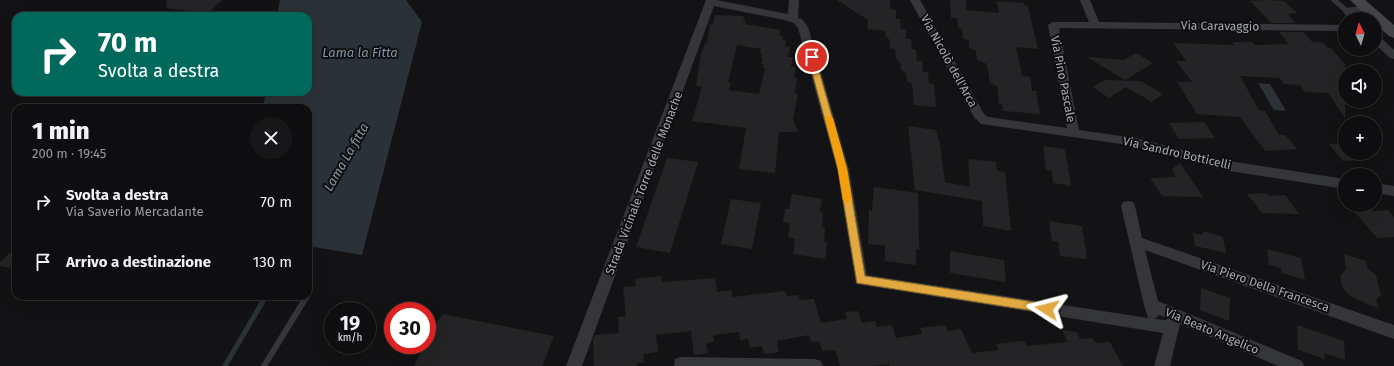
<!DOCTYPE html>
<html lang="it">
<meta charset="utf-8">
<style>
:root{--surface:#0e0e10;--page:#171719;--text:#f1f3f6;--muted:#9b9c9f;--line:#2e2e30}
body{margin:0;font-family:"Fira Sans",sans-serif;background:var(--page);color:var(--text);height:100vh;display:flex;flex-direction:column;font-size:15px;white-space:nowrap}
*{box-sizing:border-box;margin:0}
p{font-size:13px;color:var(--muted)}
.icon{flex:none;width:22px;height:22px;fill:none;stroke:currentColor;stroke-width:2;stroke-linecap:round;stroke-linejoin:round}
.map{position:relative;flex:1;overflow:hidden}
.details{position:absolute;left:12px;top:104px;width:300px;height:196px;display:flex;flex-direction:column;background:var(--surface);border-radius:12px;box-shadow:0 4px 16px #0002,0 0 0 1px var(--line)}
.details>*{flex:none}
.top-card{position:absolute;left:12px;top:12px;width:300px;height:84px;border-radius:12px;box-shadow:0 4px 16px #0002,0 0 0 1px var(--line);background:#00695c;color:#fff;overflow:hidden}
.needle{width:26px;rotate:355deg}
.tools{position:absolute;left:1338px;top:12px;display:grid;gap:8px}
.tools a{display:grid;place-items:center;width:44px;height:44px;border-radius:50%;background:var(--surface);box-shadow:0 4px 16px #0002,0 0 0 1px var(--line);font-size:20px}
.speed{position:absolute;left:324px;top:302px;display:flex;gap:8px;font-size:20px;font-weight:700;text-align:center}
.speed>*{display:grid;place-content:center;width:52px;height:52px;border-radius:50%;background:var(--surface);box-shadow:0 4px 16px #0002,0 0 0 1px var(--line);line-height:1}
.speed small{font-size:10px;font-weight:400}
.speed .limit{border:6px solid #d22;background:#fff;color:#111}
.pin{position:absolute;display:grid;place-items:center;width:34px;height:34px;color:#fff;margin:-17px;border:2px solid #fff;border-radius:50%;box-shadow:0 1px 4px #0007}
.me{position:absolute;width:44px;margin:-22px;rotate:279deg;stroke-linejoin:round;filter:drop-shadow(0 0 3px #0008)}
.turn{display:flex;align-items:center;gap:14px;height:84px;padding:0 20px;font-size:18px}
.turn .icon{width:52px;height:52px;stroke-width:2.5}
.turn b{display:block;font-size:28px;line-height:34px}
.round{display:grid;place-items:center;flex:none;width:42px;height:42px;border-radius:21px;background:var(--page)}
.headline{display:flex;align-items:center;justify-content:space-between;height:68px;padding:0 20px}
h1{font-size:24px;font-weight:800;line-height:30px}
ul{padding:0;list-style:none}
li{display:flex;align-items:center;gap:12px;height:60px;padding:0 20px}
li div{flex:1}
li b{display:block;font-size:15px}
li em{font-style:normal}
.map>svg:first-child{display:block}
</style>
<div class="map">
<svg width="1394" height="366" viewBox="0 0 1394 366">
<rect width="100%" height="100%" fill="#131315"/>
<path fill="#2b3237" d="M 280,0 L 406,0 L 422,22 L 362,255 L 308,246 L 308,108 L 263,108 L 266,92 L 308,92 L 308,16 L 277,16 Z
M 1258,83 L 1270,84 L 1286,111 L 1274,110 Z"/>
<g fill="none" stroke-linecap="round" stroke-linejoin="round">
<path stroke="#2b3237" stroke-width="5" d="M 225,366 L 266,296"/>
</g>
<path fill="#242426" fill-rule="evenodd" d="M 167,0 L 222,0 L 208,13 L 166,8 Z
M 837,0 L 890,0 L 890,9 L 896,10 L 896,19 L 900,19 L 901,29 L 906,29 L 906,39 L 911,39 L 912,49 L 916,50 L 917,61 L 922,61 L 923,72 L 928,72 L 929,83 L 934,84 L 936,107 L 914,105 L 912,84 L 907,81 L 906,73 L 901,70 L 900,62 L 896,59 L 895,50 L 890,48 L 890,40 L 886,37 L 885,31 L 867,29 L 868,20 Z
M 950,0 L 966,0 L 966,10 L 999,13 L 997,1 L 1024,3 L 1024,5 L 1028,6 L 1038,49 L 1016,47 L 1022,76 L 1030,77 L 1032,91 L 1036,91 L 1040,114 L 1003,111 L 1002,104 L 999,104 L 997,86 L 990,83 L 987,64 L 977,60 L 976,51 L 969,48 L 969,40 L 963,39 L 962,29 L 958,28 L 957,18 L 951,18 Z
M 1267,0 L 1284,1 L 1297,13 L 1288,14 L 1295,23 L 1271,23 L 1250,1 Z
M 715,15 L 744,16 L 743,20 L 746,20 L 745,24 L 780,30 L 779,35 L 783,36 L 782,40 L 786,41 L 785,47 L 790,47 L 788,57 L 793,57 L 791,66 L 796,67 L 794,77 L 797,78 L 795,93 L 798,94 L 793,119 L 798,132 L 779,132 L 775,173 L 739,169 L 746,128 L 692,121 L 702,87 L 696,86 L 701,54 L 705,43 L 707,43 L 710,24 L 713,25 ZM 737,45 L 761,49 L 760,53 L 762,54 L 761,58 L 763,58 L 761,64 L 764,64 L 763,68 L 765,68 L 759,94 L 729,90 L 731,83 L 728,83 Z
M 1279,32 L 1304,32 L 1312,42 L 1322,42 L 1328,48 L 1331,48 L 1345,64 L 1345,118 L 1328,93 L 1305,92 L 1300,85 L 1284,84 L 1280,78 L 1240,76 L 1259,110 L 1265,111 L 1279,135 L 1285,135 L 1297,149 L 1265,151 L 1240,117 L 1197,114 L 1177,82 L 1192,82 L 1176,61 L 1186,61 L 1173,43 L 1234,45 L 1232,42 L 1252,42 L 1254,45 L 1289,44 Z
M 1136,53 L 1153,63 L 1125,80 L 1087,57 L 1124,60 Z
M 1105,80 L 1141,81 L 1163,94 L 1152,102 L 1126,87 L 1109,98 L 1093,87 Z
M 1204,122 L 1215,138 L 1179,139 L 1169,123 Z
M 908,126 L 936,130 L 940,144 L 945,182 L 970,187 L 968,159 L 996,162 L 997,171 L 1005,172 L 1011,231 L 983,226 L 982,201 L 915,190 Z
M 1345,143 L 1345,153 L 1354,153 L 1361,160 L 1343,161 L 1329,144 Z
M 1043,146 L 1065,149 L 1071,186 L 1053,183 L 1052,171 L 1046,170 Z
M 667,158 L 698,162 L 670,253 L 636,247 Z
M 1180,163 L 1197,188 L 1203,197 L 1162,196 L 1150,178 L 1176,177 L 1172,169 Z
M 874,187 L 918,193 L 919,249 L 916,249 L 916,265 L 885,261 L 885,246 L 868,244 L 869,210 L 872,211 Z
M 1267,193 L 1269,196 L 1285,195 L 1299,214 L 1262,213 L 1247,194 Z
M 792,194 L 822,199 L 820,212 L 823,213 L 822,227 L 825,228 L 824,242 L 827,242 L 825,259 L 793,254 L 795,239 L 788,237 L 790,223 L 783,222 L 785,209 L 789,209 Z
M 731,199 L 761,203 L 752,249 L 721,244 Z
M 1370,208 L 1372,211 L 1388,210 L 1394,217 L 1394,237 L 1377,238 L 1352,209 Z
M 1049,221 L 1082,226 L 1087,259 L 1060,256 L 1058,242 L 1052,241 Z
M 1203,231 L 1223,237 L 1226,253 L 1195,246 L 1193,233 L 1203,235 Z
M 16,247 L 16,269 L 0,266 L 0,262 Z
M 1267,249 L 1301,258 L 1305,280 L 1282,273 L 1281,268 L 1269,265 Z
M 950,251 L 1004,260 L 1006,282 L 950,273 Z
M 1344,254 L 1366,261 L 1367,268 L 1376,275 L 1381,295 L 1376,300 L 1379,309 L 1350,296 L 1342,287 L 1340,276 L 1346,269 Z
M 661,276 L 662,282 L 715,278 L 717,292 L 731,290 L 733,297 L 785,291 L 787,296 L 798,295 L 800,300 L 814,299 L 821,323 L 847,319 L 845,312 L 858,311 L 862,323 L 875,321 L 877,327 L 892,325 L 896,338 L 922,334 L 920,328 L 945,325 L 948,331 L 961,329 L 972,353 L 999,350 L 996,344 L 1024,341 L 1027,346 L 1068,342 L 1062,330 L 1077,332 L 1080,339 L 1092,338 L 1096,343 L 1110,342 L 1123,366 L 890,366 L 889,364 L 870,366 L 840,366 L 835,350 L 822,351 L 819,341 L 811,342 L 809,335 L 777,341 L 779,352 L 764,354 L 762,346 L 750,348 L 748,339 L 740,340 L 739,332 L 713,335 L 714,342 L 706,343 L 708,353 L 694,355 L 691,331 L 656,335 L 658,352 L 643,354 L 644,363 L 637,363 L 638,366 L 594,366 L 593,340 L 595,335 L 619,333 L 618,317 L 626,316 L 623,287 L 636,286 L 635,279 Z
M 1201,288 L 1230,298 L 1229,321 L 1200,310 Z
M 442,314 L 554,336 L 542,366 L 414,366 L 425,345 L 427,345 L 427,341 Z
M 1297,325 L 1344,341 L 1345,360 L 1324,353 L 1325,359 L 1298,350 Z"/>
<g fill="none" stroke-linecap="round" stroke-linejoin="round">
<path stroke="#35363a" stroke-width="5" d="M 1334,0 L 1348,12"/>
<path stroke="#35363a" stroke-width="6" d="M 308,281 L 310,283 L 308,293
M 264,366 L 307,296"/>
<path fill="#35363a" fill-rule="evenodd" d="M 706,0 L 716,0 L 788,14 L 789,0 L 799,0 L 798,18 L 802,19 L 808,27 L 849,169 L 867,275 L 1148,318 L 1144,305 L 1121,206 L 1123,202 L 1128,201 L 1133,202 L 1135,206 L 1142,238 L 1394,325 L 1394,339 L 1145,250 L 1158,301 L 1302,361 L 1304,366 L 1278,366 L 1180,324 L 1170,366 L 1154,366 L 1163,333 L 856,284 L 837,169 L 798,28 L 794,23 L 784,20 L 714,6 L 582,366 L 566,366 ZM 1159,315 L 1167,318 L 1166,320 L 1155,319 Z
M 910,0 L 920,0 L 984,114 L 988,117 L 1067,128 L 1048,25 L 1053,22 L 1089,22 L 1080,0 L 1090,0 L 1099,22 L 1345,25 L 1345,31 L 1059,28 L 1079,130 L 1135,138 L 1223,160 L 1345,179 L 1345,189 L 1223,170 L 1135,146 L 981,124 L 974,117 Z
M 1366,5 L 1370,6 L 1371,8 L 1370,10 L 1354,13 L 1360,19 L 1349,19 L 1343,12 L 1346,8 Z
M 1375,35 L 1379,36 L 1394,50 L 1394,59 L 1390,58 L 1375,44 Z
M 1375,183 L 1394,186 L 1394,196 L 1375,193 Z
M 681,357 L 815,359 L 821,361 L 823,366 L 674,366 L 675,359 Z"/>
<path fill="#434549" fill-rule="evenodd" d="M 1350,0 L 1365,0 L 1394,25 L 1394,38 L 1389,36 L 1375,24 L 1375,19 L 1370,19 Z"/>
</g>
<path fill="#e1a940" stroke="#926e2a" d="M 812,54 L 815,57 L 847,169 L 865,276 L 1047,304 L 1051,306 L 1052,309 L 1051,312 L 1047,313 L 857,283 L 838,169 L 808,57 Z"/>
<path fill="#f59e0b" d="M 826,116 L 829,116 L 833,118 L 847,169 L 852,200 L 847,203 L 843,200 L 838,169 L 825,118 Z"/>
<g text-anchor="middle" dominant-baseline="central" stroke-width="4" stroke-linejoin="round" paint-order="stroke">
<g font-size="12" fill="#a6abb4" stroke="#0e0e10">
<text transform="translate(1220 26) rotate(1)">Via Caravaggio</text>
<text transform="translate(949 61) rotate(61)">Via Nicolò dell'Arca</text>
<text transform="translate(1063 79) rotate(79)">Via Pino Pascale</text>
<text transform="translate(1177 153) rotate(13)">Via Sandro Botticelli</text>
<text transform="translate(644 183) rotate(-69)">Strada Vicinale Torre delle Monache</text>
<text transform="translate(1265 286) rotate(19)">Via Piero Della Francesca</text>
<text transform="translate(1212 331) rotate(23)">Via Beato Angelico</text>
</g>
<g font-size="13" font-style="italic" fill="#8098ac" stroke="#0e0e10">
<text x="360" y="52">Lama la Fitta</text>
<text transform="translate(346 157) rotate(-60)">Lama La fitta</text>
</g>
</g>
</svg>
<div class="tools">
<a><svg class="needle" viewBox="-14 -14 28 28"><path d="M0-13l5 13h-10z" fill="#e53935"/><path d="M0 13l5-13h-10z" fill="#9b9c9f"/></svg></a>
<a><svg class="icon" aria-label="sound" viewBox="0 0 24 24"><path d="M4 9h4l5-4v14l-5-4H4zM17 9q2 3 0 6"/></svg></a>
<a>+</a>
<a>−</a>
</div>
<div class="speed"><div>19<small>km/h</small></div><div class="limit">30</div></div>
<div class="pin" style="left:812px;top:57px;background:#d93025"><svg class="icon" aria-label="arrive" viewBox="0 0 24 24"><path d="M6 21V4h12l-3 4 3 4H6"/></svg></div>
<svg class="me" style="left:1047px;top:309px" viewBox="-20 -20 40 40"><path d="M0-17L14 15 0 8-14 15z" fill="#e1a940" stroke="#fff" stroke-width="4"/></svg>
<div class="top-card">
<div class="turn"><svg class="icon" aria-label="right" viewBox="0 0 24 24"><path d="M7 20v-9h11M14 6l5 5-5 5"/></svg><div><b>70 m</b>Svolta a destra</div></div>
</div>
<section class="details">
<div class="headline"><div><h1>1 min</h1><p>200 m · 19:45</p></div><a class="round"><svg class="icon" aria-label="close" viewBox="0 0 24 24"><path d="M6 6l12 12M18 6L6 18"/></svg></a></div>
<ul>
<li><svg class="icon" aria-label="right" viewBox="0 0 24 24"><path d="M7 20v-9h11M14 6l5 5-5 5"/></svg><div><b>Svolta a destra</b><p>Via Saverio Mercadante</p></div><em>70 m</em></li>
<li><svg class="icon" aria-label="arrive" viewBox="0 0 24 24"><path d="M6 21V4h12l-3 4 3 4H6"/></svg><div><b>Arrivo a destinazione</b></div><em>130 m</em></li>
</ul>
</section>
</div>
